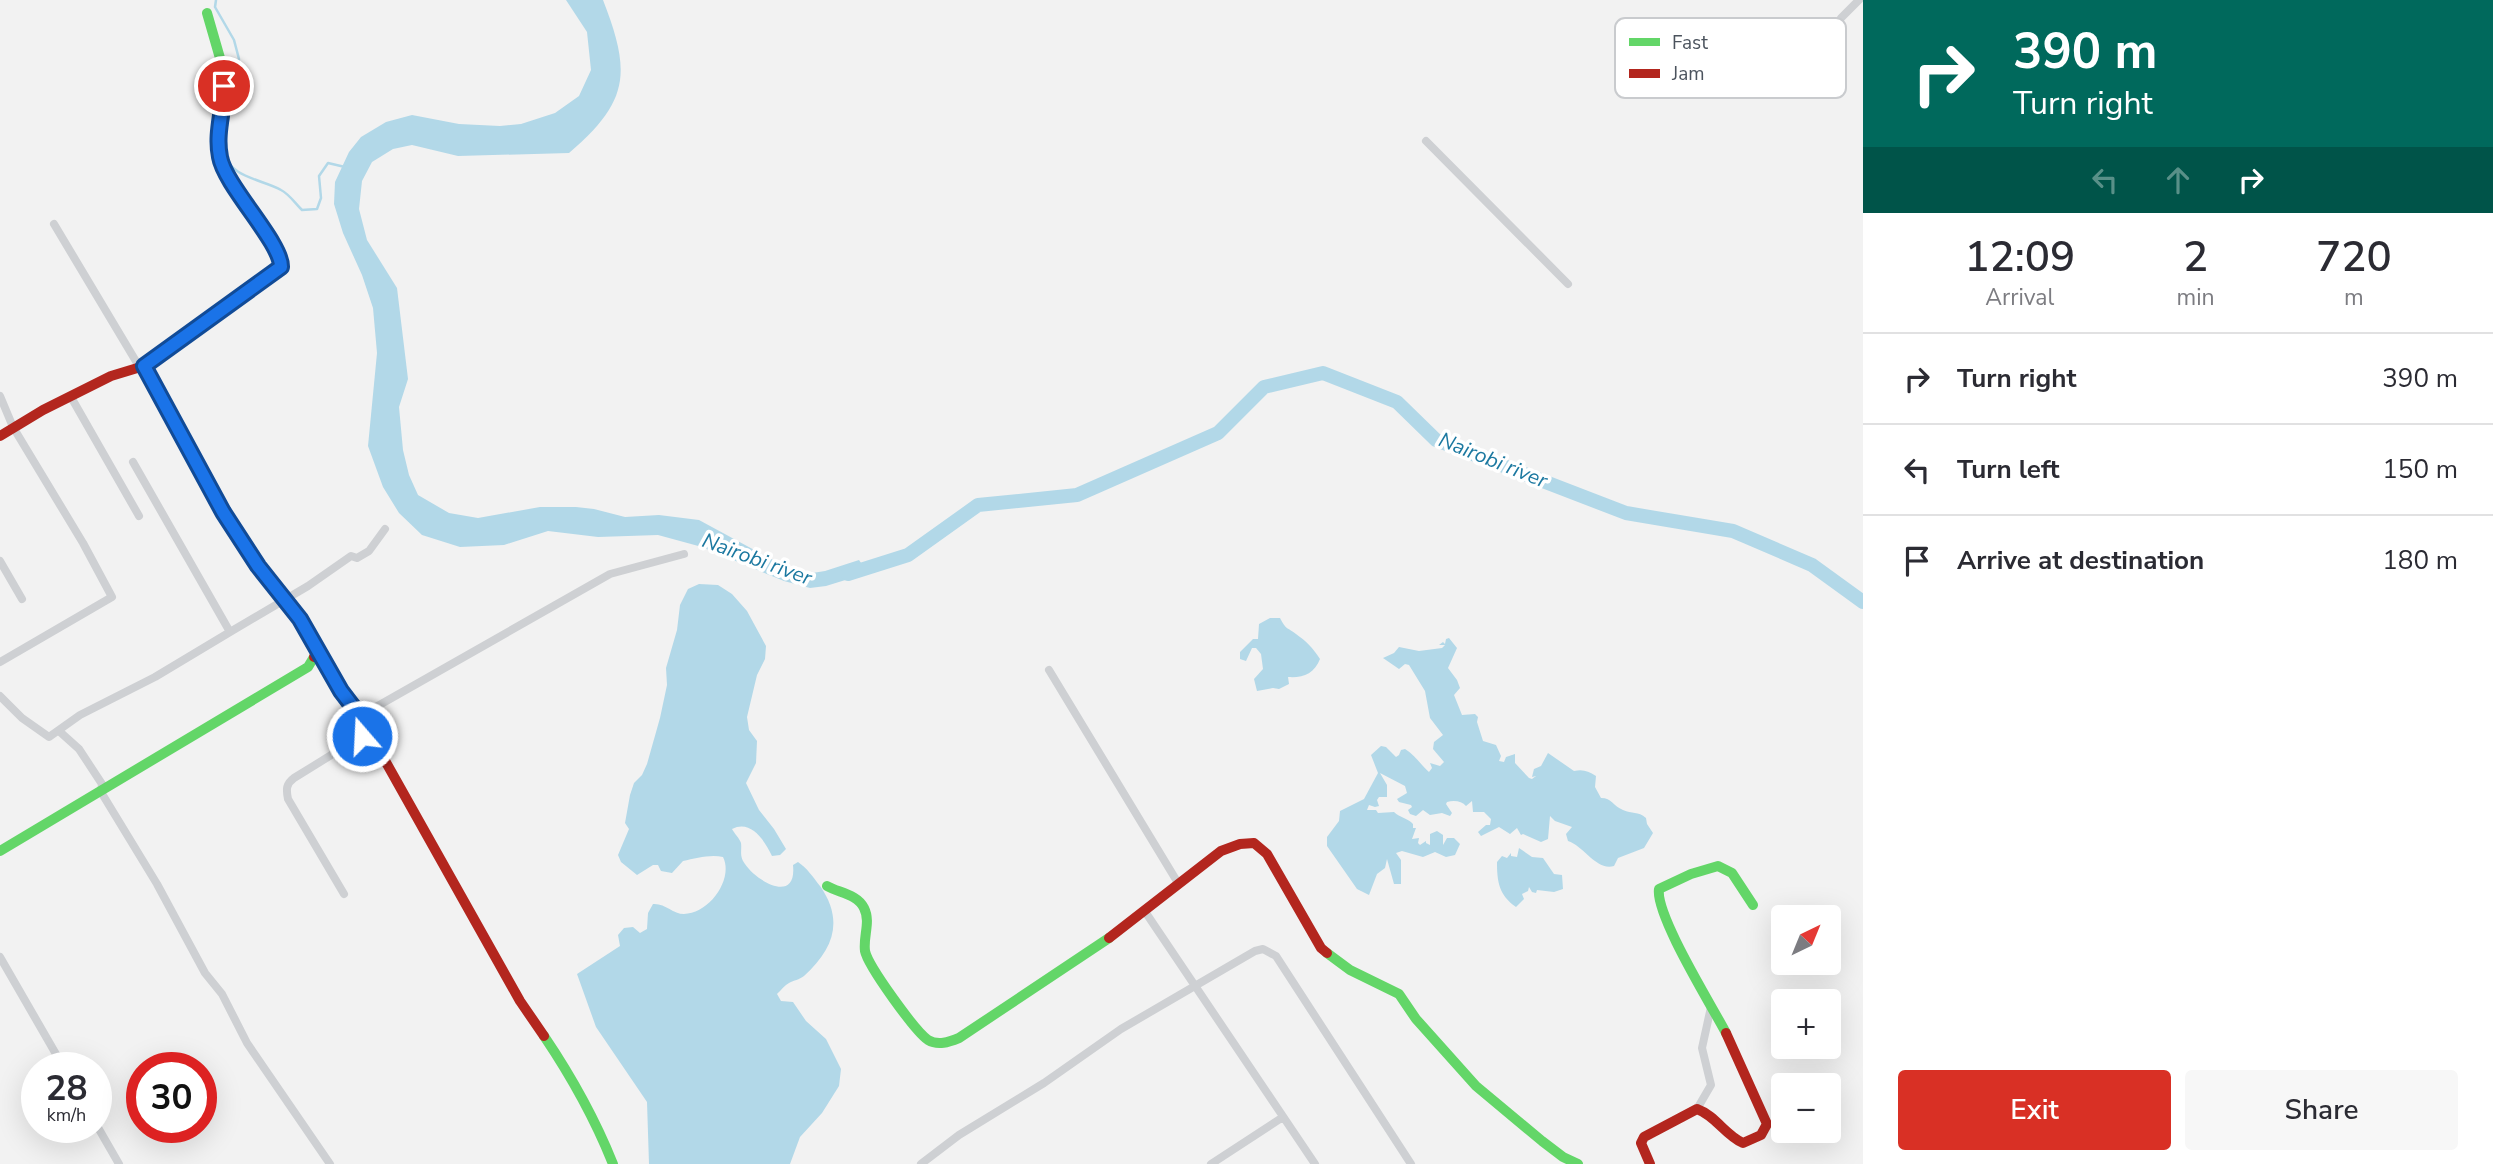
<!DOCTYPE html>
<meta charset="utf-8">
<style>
:root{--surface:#fff;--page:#f7f7f7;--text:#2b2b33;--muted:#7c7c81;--line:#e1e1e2;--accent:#d93025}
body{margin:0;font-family:"Nunito Sans",sans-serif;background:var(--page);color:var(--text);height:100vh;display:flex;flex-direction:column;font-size:26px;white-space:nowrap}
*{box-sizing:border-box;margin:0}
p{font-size:23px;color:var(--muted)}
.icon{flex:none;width:38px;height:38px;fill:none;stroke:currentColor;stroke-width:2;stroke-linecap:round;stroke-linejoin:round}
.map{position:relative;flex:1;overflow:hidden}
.drawer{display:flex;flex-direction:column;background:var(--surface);width:630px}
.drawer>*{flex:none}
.guide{background:#00695c;color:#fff;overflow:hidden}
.needle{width:46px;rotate:43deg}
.controls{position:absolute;left:1771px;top:905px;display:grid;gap:14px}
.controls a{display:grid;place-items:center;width:70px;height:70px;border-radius:7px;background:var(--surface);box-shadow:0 7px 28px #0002;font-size:35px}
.speed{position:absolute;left:21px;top:1052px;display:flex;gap:14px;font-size:35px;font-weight:700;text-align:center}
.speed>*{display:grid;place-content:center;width:91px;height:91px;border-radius:50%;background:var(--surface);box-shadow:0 7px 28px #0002;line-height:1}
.speed small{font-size:18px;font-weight:400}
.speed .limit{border:10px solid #d22;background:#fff;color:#111}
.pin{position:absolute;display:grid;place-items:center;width:60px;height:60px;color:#fff;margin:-30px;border:4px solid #fff;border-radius:50%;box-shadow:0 2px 7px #0007}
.me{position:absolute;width:77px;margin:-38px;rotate:341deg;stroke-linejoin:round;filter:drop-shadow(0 0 5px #0008)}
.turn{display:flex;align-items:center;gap:24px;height:147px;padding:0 35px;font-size:32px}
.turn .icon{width:91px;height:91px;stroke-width:2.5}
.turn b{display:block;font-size:49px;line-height:60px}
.lanes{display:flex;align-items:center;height:66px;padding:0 35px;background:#0003;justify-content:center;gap:35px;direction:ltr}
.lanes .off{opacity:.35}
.eta{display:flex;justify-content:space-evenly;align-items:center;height:119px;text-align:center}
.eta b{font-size:42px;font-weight:600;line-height:49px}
.primary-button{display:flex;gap:14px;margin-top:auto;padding:14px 35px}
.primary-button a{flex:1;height:80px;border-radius:7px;background:var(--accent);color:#fff;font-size:28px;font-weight:600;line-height:80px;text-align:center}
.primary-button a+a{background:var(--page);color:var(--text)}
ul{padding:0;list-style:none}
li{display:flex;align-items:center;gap:21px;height:91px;padding:0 35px;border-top:2px solid var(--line)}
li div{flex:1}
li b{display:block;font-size:26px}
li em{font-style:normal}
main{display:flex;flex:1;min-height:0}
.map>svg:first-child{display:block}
</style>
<main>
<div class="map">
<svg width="1863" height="1164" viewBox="0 0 1863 1164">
<rect width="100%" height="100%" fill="#f2f2f2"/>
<path fill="#b2d8e8" d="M 566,0 L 603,0 C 631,72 630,101 569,153 L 458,156 L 412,145 L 393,149 L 372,162 L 362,181 L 359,209 L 367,240 L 397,288 L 408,379 L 399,407 L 403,450 L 409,475 L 418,495 L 449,513 L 478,518 L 540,507 L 576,507 L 594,509 L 625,517 L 659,515 L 699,520 L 773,560 L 806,574 L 825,571 L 859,560 L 868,573 L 826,586 L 810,588 L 784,581 L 702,547 L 658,535 L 598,537 L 548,531 L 504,545 L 460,547 L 422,535 L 399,513 L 383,487 L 368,446 L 377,353 L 373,308 L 362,275 L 343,233 L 334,204 L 335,182 L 349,152 L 361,137 L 386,122 L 412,115 L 459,124 L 500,126 L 521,124 L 555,113 L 579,96 L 591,70 L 587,32 Z
M 699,584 L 718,585 L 732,594 L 747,611 L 766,646 L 765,659 L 757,675 L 747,717 L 749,730 L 757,741 L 756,763 L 746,783 L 759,810 L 774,829 L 786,849 L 780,855 L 772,856 C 765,841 751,819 732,829 C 734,833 740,839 741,843 C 742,851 739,856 745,864 C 757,882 797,904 793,865 L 798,862 C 807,868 813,877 820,886 C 844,920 834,949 804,976 C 799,980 794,980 789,983 C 785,985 781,990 777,994 L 781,1001 L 793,1002 L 806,1021 L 826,1039 L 841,1069 L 839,1086 L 822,1113 L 800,1137 L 790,1164 L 649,1164 L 647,1102 L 596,1027 L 577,974 L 620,946 L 618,935 L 624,928 L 633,927 L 640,933 L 647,929 L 648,913 L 653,904 C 665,903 673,914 684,914 C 709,914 734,879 723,857 C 711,854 696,858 683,861 L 672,873 L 661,871 L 658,865 L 653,865 L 637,875 L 621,862 L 618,855 L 629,829 L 625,823 L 630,795 L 634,783 L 642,775 L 647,764 L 660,718 L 667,685 L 666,668 L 677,630 L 680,605 L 688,589 Z
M 1270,618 L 1280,618 C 1286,630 1287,627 1296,634 C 1306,641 1313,648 1320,659 C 1314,674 1303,678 1288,677 L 1289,684 L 1279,689 L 1273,688 L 1257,691 L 1254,679 L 1263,669 L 1261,654 L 1256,648 L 1252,648 L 1246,661 L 1240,659 L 1240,652 L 1253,639 L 1258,639 L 1259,624 Z
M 1449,638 L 1457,648 L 1448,668 L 1457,680 L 1460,688 L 1454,695 L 1462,715 L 1475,714 L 1478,717 L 1477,722 L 1483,741 L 1496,745 L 1501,756 L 1499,761 L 1504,762 L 1506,757 L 1515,754 L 1515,763 L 1529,778 L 1532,779 L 1536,776 L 1532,777 L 1534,769 L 1541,766 L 1548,753 L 1574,771 C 1583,769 1588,771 1596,776 L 1595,787 L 1601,798 C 1612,798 1613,806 1623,810 C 1632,814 1638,811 1646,818 L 1647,824 L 1653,833 L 1644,848 L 1618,858 L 1614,866 C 1596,871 1584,846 1568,841 L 1566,834 L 1572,827 L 1555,821 L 1550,816 L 1548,839 L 1541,842 L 1523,834 L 1521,835 L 1517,828 L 1510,834 L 1499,827 L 1481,836 L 1478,832 L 1486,825 L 1490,825 L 1491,819 L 1484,812 L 1473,812 L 1472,801 L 1466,806 C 1462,801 1454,800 1447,802 L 1446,804 L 1452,813 L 1450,816 L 1442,813 L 1430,815 L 1423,810 L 1416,816 L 1410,814 L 1408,810 L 1412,807 L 1411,805 L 1399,802 L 1397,799 L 1407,793 L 1405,786 L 1380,773 L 1387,785 L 1387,797 L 1379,797 L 1377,800 L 1379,806 L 1375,807 L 1369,805 L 1367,810 L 1376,810 L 1378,813 L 1394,812 C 1400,818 1408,818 1413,824 L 1413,828 L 1416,828 L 1412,839 L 1419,838 L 1418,843 L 1420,845 L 1426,841 L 1426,843 L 1430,845 L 1430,834 L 1437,831 L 1443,835 L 1443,845 L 1447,838 L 1454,838 L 1460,844 L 1455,855 L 1446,857 L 1435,852 L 1423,857 L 1402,851 L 1396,853 L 1401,860 L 1401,884 L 1394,884 L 1387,859 L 1385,868 L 1377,874 L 1369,895 L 1357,889 L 1327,846 L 1327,837 L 1339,821 L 1340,811 L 1364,799 L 1378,773 L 1371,755 L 1381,746 L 1386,747 L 1396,757 L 1399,755 L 1401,750 L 1405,749 C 1416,756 1420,764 1429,772 L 1432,768 L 1430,763 L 1440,766 L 1444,762 L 1433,749 L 1434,742 L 1443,735 L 1430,718 L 1425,691 L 1409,665 L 1405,664 L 1399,669 L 1383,658 L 1394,653 L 1399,647 L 1419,651 L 1442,648 L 1445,645 L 1439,645 L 1443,642 L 1445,644 L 1446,639 Z
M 1519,848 L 1532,857 L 1543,858 L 1554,874 L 1562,875 L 1563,889 L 1554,892 L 1537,890 L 1536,893 L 1532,892 L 1529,887 L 1528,891 L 1522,894 L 1524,899 L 1516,907 C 1499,895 1497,882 1497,862 L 1502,856 L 1507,858 L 1511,853 L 1511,856 L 1517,857 Z"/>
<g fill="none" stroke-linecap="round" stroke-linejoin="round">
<path stroke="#b2d8e8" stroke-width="2.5" d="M 216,0 L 215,7 L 234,40 L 239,59 L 224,143
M 225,153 C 228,177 264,180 281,190 C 289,194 295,203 302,210 L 317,209 L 321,198 L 319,176 L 328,163 L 345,167"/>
<path stroke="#b2d8e8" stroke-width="14" d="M 848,574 L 908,555 L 978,505 L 1077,495 L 1218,433 L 1264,387 L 1323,373 L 1397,402 L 1436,440 L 1626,513 L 1733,531 L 1812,565 L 1863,602"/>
<path stroke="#ced0d3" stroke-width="8" d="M 1841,18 L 1859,0
M 1426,141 L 1568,284
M 54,224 L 140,368
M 144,366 L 200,465 L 223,512 L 258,566 L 300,619 L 322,657
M 0,396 L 13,427 L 83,543 L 112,597 L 0,662
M 71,397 L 139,516
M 0,561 L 22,599
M 230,632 L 308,586 L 351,556 L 357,558 L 369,551 L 385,529
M 1049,670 L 1178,883
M 0,696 L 22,718 L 49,737 L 80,715 L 155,677 L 230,632 L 133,462
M 360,716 L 610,574 L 684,554
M 59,731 L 79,749 L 102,784 L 101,792 L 157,884 L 205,973 L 222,994 L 247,1043 L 330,1164
M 344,894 L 288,799 C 286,789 286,784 294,778 L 362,736 L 364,725
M 1144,910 L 1315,1164
M 0,957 L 64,1068
M 1697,1109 L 1711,1085 L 1702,1048 L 1711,1007
M 96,1124 L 119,1164
M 921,1164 L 959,1135 L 1044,1083 L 1121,1029 L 1255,951 L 1263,949 L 1276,956 L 1411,1164
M 1211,1164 L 1283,1117"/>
<path stroke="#63d668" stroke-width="10" d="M 185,336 L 281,266 L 282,258 L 220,160 L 219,132 L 224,100 L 224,72 L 207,13
M 0,851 L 308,667 L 314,657
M 827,886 C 839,893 857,894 864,908 C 871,922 863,936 865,951 C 868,966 915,1031 928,1040 C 938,1046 949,1042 959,1038 L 1109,938
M 1327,953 L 1350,970 L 1399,994 L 1416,1019 L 1476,1086 L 1542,1141 L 1563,1157 L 1578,1164
M 1726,1033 C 1712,1006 1655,915 1659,889 L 1691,874 L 1718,866 L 1732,873 L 1753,905
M 544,1036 C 571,1076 595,1119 613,1164"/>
<path stroke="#b3261e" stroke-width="10" d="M 0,436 L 43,410 L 111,376 L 144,366 L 185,336
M 314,657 L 322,657 L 341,691 L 360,716 L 520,1001 L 544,1036
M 1109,938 L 1221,851 L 1240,844 L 1254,843 L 1267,854 L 1321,948 L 1327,953
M 1650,1164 L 1641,1143 L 1644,1137 L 1697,1109 C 1716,1116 1725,1135 1743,1143 L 1761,1135 L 1767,1124 L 1726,1033"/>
</g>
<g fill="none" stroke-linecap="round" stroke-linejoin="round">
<g stroke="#114b97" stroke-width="18">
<path id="route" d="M 224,86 C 224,110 215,133 220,157 C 225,186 282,243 281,267 L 144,366 L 223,512 L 258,566 L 300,619 L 341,691 L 360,716 L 364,725 L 362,736"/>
</g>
<use href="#route" stroke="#1a73e8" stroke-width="12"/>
</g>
<g text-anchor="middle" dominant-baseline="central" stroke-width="7" stroke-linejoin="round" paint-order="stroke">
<g font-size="21" font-style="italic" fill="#1b78a0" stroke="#fff">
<text transform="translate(1493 460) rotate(22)">Nairobi river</text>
<text transform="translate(757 559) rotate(20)">Nairobi river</text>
</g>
</g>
<rect x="1615" y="18" width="231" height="80" rx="10" fill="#fff" stroke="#c9cbce" stroke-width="2"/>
<rect x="1629" y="38" width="31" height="8" fill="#63d668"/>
<rect x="1629" y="69" width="31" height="9" fill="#b3261e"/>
<g font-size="19" fill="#4b535d">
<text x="1672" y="49">Fast</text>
<text x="1672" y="80">Jam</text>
</g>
</svg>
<div class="controls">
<a><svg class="needle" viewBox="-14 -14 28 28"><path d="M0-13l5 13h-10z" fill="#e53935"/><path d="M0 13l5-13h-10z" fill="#7c7c81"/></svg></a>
<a>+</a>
<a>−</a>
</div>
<div class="speed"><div>28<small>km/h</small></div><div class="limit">30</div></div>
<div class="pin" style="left:224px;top:86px;background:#d93025"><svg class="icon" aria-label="arrive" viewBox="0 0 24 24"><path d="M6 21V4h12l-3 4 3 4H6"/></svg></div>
<svg class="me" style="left:362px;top:736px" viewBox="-20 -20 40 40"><circle r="17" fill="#1a73e8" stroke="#fff" stroke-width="3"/><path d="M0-11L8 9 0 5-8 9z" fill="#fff"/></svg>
</div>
<section class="drawer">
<div class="guide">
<div class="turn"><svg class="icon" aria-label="right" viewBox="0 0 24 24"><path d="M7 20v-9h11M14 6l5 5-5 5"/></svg><div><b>390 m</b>Turn right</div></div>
<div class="lanes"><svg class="icon off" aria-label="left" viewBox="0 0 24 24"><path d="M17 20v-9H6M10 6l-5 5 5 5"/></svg><svg class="icon off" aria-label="ahead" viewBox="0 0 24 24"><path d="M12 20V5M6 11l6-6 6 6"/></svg><svg class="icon" aria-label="right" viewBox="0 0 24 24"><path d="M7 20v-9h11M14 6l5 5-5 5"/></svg></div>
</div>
<div class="eta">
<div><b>12:09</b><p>Arrival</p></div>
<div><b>2</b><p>min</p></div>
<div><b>720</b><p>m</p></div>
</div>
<ul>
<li><svg class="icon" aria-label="right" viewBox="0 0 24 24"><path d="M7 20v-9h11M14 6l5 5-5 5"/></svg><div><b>Turn right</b></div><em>390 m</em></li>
<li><svg class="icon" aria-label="left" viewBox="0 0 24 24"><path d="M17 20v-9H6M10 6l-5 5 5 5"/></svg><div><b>Turn left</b></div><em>150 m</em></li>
<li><svg class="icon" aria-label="arrive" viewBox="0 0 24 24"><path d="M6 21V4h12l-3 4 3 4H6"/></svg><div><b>Arrive at destination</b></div><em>180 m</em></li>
</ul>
<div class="primary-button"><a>Exit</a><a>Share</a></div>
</section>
</main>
